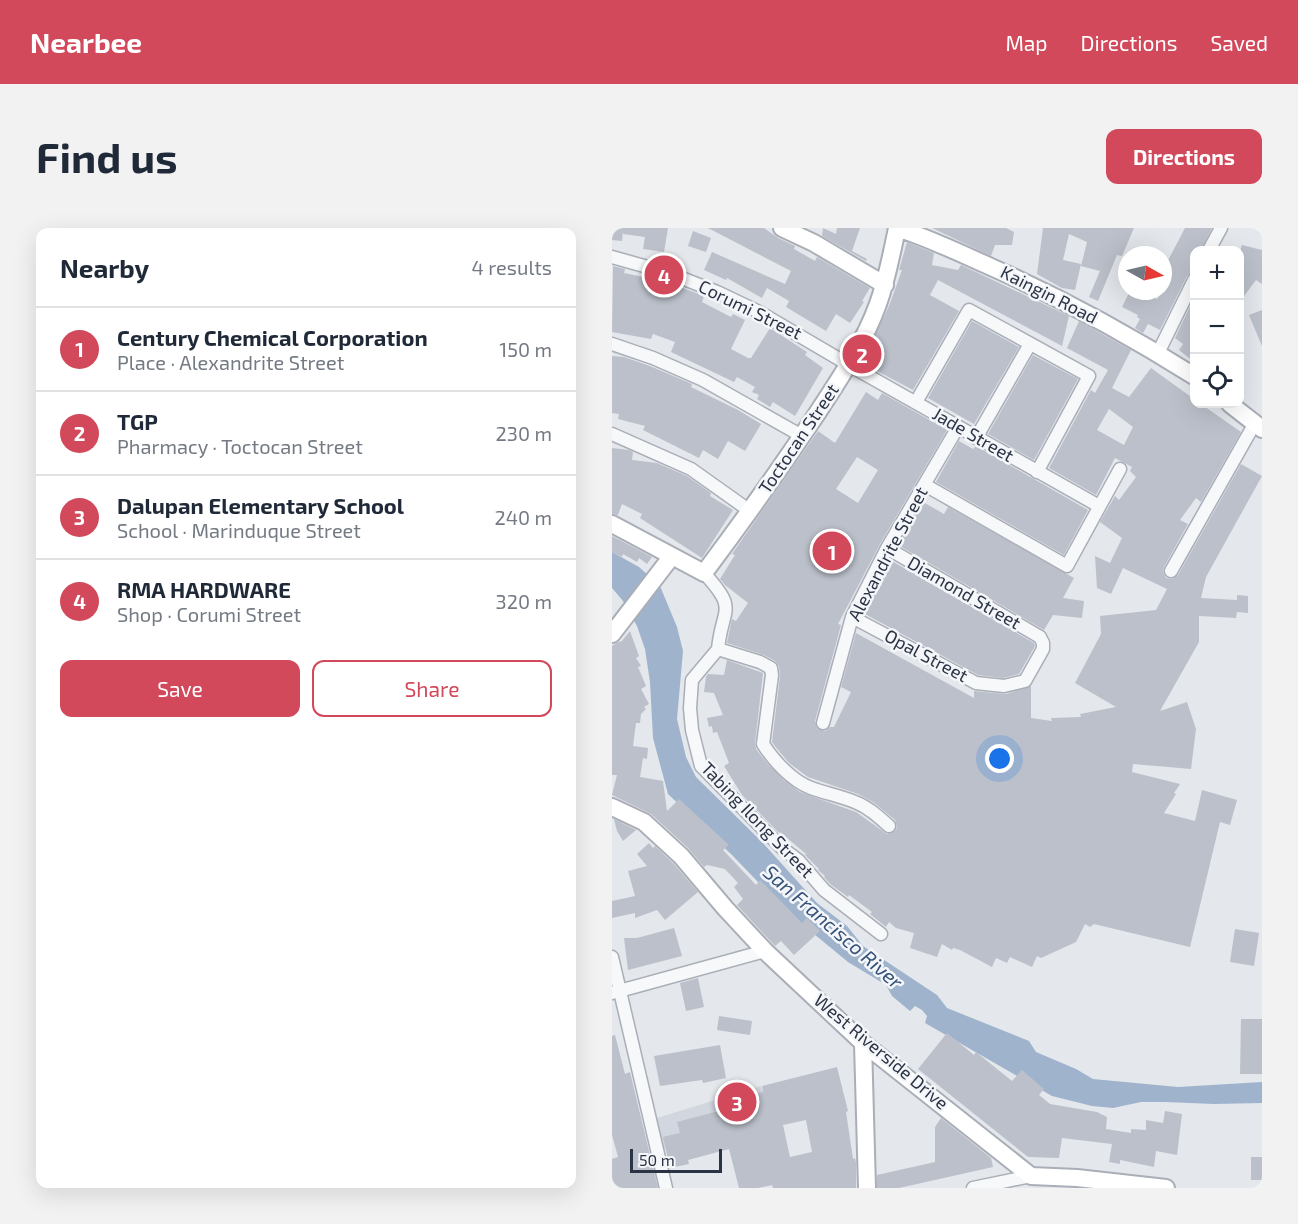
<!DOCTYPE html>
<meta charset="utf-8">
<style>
:root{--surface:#fff;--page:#f2f2f3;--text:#1f2937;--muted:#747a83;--line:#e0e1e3;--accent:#d1495b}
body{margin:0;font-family:"Exo 2",sans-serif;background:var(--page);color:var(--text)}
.controls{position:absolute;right:18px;top:18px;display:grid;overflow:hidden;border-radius:12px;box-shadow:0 6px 24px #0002}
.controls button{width:54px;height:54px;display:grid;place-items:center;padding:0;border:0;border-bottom:2px solid var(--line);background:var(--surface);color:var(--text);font:30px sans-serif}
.compass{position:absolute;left:506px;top:18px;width:54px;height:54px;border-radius:50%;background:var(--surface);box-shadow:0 6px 24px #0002;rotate:98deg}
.scale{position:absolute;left:18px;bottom:15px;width:92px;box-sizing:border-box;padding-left:6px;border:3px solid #2b3445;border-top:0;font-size:16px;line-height:21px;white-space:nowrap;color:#2b3445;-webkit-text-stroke:4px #f4f6f9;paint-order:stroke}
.you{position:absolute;left:388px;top:531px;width:21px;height:21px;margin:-15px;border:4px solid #fff;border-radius:50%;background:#1a73e8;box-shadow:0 0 0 9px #1a73e833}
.badge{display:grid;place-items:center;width:39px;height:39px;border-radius:50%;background:var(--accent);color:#fff;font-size:20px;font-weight:700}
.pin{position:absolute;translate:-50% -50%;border:3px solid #fff;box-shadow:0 2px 6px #0006}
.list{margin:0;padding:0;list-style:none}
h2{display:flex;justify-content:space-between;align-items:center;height:78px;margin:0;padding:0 24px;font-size:26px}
h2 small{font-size:20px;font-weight:400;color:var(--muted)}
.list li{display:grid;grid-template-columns:39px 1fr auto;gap:18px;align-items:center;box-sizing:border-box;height:84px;padding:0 24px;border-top:2px solid var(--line)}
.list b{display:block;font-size:22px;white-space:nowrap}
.list p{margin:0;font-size:20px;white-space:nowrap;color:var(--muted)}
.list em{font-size:20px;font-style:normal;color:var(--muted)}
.actions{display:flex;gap:12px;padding:18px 24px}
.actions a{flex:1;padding:14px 0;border:2px solid var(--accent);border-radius:12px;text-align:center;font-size:21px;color:var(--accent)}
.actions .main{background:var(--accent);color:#fff}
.icon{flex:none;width:33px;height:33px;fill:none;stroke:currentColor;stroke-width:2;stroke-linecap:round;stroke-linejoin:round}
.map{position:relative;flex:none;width:650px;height:960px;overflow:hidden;border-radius:12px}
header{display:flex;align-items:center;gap:36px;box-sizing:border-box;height:84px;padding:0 30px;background:var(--accent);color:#fff}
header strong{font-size:28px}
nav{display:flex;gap:33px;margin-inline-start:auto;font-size:21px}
.intro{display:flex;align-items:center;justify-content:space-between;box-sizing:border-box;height:144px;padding:0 36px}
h1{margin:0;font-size:42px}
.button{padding:15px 27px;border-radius:12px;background:var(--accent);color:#fff;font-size:21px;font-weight:700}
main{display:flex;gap:36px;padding:0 36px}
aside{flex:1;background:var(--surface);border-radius:12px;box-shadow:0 6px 24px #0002}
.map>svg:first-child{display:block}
</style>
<header>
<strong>Nearbee</strong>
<nav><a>Map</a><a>Directions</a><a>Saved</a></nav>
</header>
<div class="intro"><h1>Find us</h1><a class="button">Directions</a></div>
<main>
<aside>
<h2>Nearby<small>4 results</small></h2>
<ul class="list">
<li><span class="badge">1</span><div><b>Century Chemical Corporation</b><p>Place · Alexandrite Street</p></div><em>150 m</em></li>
<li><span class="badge">2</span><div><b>TGP</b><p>Pharmacy · Toctocan Street</p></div><em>230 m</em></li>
<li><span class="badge">3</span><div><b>Dalupan Elementary School</b><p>School · Marinduque Street</p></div><em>240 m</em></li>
<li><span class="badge">4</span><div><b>RMA HARDWARE</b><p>Shop · Corumi Street</p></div><em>320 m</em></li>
</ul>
<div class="actions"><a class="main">Save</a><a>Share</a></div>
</aside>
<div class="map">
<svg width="650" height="960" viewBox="0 0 650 960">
<rect width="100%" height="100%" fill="#e4e7ec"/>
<path fill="#d2d6de" d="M149,858L160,907L122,901L51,921L45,890Z"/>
<path fill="#9fb4cc" d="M0,324L27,339L48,358L65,399L71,423L65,491L74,529L84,549L150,614L205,675L235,698L251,718L325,767L335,780L417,813L424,824L464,841L481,851L566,859L650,854V875L602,876L553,874H529L501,880L480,878L440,868L313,795L315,788L310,782L303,778L298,783L280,768L274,757L236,734L173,682L120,627L56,566L41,510L38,454L33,421L25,398L11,373L0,360Z"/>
<path fill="#bbc0ca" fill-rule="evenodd" d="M0,0H56L52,24L31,21L33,9L11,6V1L10,13L0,12Z
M96,0H152L166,10L183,18L182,21L203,33L205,29L258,60L250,73L252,74L238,95L224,86L214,103L174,79L177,73L155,60L150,70L115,50L114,52L92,42L100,24L173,56L179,43Z
M211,0L224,6L225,0H248L240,23L255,31L254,33L210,8Z
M320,0H394L402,4L400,17H383L379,28Z
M431,0H522L510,28L505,27L486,73L477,69L488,43L469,38L475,14L457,6L451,32L469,36L463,62L450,60L425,46Z
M573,0H600L589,22H582V44L575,48L548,102L536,96L531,105L523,100L528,91L525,89L526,87L510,79L518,63H530L545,71L551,63V42Z
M81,3L99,10L94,24L76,18Z
M295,14L322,25L320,37L346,42L349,37L457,88L450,118L326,52L318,67L347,83L301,162L250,135L277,78L290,42H287Z
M630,17L650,22V56L644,52L627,75V26Z
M1,38L13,41L12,45L55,54L92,68L90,74L119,89L121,86L133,92L119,121L136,130H139L158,100L195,124L193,127L211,140L183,188L161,174L158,179L145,171L147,167L140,164L143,159L125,149L122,154L59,124L63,114L41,106L39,111L0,104Z
M582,70V134L567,122L571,116L563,110Z
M650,82V118L637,87Z
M360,93L407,119L362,196L316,170Z
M467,93L519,122L500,160L517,169L539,140L582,171V176H589L629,204L589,274L584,270L568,292L576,296L552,339L551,344L554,350L560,351L566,347L629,236L650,248L594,349L589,370L625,372V367L636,368V385L625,384L624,390L587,388V414L548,483L575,474L584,501L579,541L521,536L520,544L568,556L562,565L564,566L552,585L583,593L590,562L625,572L618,597L608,594L578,719L482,696L478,699L473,696L464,714L429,730L425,728L420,739L398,729L395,735L384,730L380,739L348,722L341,720L340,722L330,716L325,729L298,720L302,705L284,700L277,694L274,699L258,686L260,684L237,667L236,669L218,656L212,649L213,648L206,642L207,641L193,627L194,626L168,604L167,605L130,567L112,538L117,535L105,504L101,505L100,498L97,499L95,490L111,487L102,465L92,464L94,449L96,446L112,447L115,432L151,445L143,515L144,521L154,534L173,553L188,564L244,584L275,606L283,603L285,599L283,592L261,574L246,566L196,549L177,535L162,517L160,514L168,448L167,438L163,433L152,427L115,415L120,391L124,393L136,375L113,357L108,351L123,327L120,326L206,203L223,215L254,164L266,172L270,165L335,202L268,316L226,396L229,397L203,493L205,500L213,503L218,499H222L239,464L229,459L244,405L362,470V463L394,466L419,458V490L440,493L439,490L469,489L468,486L504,479L463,455L489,406L488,388L544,382L555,361L511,340L499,366L485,360L483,328L498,335L510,310L488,294L503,268L507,272L524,249L518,243L520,239L503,230L484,267L437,240L479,162L483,165L496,142L455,120ZM497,181L521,199L512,217L485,202ZM245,229L266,242L246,275L224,261Z
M421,127L466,151L422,232L376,206Z
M0,128L12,129L38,138L80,156L79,159L126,182L149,196L133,223L116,213L106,231L91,222L87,230L31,202L33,198L6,191L7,186L0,185Z
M347,213L361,221L364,218L476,282L452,327L324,254Z
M0,220L17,222L21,224L20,232L45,235L75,248L99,265L98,268L121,282L90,330L28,290L30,286L10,276L6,287L0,286Z
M311,274L332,286L336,279L462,350L451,370L472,373L470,390L441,387L432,402L286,317Z
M0,308L40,329L35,336L27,330L25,334L11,326L10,329L0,324Z
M278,332L422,415L423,418L407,446L391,450L366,447L251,385Z
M18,403L27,428L24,430L29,438L26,439L34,458L29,461L37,476L32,479L34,481L29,486L28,495H24L21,518L36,520L35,531L31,530L28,549L51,553L55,583L67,571L117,617L111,622L144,657L148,652L190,695L195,690L208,703L182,727L169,713L163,718L125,677L131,671L122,659L126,655L113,641L95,637L92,639L76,620L39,586L0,567L5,547H0V418L8,413L9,414Z
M2,591L24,602L11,613L5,603Z
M37,615L41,620L43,618L61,635L86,664L53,692L45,682L23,690V685L0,690V673L23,668L16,643L35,638L25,626Z
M62,700L70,728L16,742L12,710H25Z
M623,701L647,705L642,738L618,734Z
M86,750L92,779L74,783L68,755Z
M107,788L140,793L138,807L105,802Z
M629,791H650V846H628Z
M335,805L362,827L364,824L400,853L410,842L432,861L427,867L438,876L485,884L495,889L494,901L519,905V901L534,902V892L551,895L553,883L570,886L565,927L544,923L542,939L508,932V936L497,934L500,916L450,910L447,930L416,929L306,841Z
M3,807L13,846L18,844L46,960H0V931L6,929L0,907V808Z
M108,817L114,850L91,855L90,852L48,858L42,828Z
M225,839L236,883L234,884L241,931L243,930L244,935V960H161L160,957L146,960H127L117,921L76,932L77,936L58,940L51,909L68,905L65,894L118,880L116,873L151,864L150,858ZM194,892L200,924L178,929L171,897Z
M329,890L379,930L381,939L287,960H265V947L323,934V899Z
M639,929H650V952H639Z"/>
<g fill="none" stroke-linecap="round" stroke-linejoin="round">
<g stroke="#a9aeb7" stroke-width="15">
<path id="street" d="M597,22L609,0
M0,29L57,45L105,64L147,84L244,141L487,278
M0,116L41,130L91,152L190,208
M546,125L582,52
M304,174L357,82L477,148L425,244
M0,206L79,241L138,283
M364,210L418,116
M313,257L455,338L508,241
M559,343L643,195
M92,345C127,383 110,379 106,421
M240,389L364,455L392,458L413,453L431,421V415L428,409L275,320
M106,421L80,452L78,480L80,502L89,538L170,620L186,632L212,662L269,706
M106,421L148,434L159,440L160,447L151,516C161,532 180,553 199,560C213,565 228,568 243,574C256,579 266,588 277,598
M211,495L240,389L275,320L346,199
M0,729L54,960
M0,765L153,723
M361,960L419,948"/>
</g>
<g stroke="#a9aeb7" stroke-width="20">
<path id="secondary" d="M170,0L202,15L273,57
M285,0C317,10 348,25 379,39C449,70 517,107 582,148
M618,176L650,201
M0,296L92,345C131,293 168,241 204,187C227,152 252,115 266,76C275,51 280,25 285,0
M0,406L60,328
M0,579L32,594L69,628L113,680L153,723L251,815L419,948L465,950L554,960
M251,815L255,960"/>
</g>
<use href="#street" stroke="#f7f8fa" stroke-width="12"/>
<use href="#secondary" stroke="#fff" stroke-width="16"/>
</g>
<g text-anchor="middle" stroke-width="5" stroke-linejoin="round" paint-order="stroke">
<g font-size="18" fill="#2b3445" stroke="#f4f6f9">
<text transform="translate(437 67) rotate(27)" y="6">Kaingin Road</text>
<text transform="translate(138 82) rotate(26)" y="6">Corumi Street</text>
<text transform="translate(361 207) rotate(30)" y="6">Jade Street</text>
<text transform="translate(187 211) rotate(-56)" y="6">Toctocan Street</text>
<text transform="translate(276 326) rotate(-62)" y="6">Alexandrite Street</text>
<text transform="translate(352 365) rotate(30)" y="6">Diamond Street</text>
<text transform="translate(314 428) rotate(28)" y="6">Opal Street</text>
<text transform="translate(145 592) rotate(46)" y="6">Tabing Ilong Street</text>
<text transform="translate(269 824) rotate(40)" y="6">West Riverside Drive</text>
</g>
<g font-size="20" font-style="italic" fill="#34527a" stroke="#f4f6f9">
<text transform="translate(221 699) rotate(41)" y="7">San Francisco River</text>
</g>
</g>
</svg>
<div class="controls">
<button>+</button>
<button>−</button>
<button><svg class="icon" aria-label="locate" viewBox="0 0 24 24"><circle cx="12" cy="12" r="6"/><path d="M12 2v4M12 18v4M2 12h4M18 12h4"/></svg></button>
</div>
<svg class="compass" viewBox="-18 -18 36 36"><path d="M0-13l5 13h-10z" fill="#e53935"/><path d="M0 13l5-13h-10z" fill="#747a83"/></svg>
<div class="scale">50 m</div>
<div class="you"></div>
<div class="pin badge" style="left:220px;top:323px">1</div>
<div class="pin badge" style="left:250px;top:126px">2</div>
<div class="pin badge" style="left:125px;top:874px">3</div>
<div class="pin badge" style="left:52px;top:47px">4</div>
</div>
</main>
